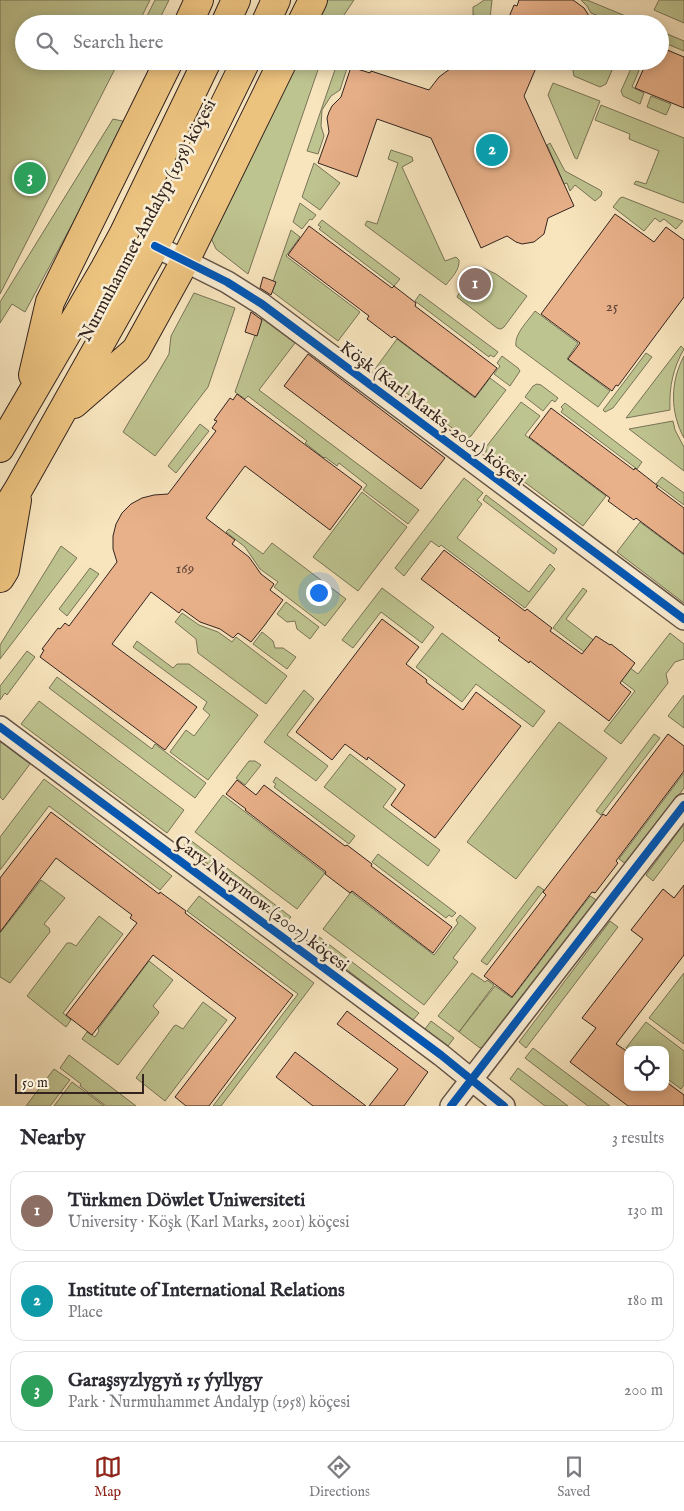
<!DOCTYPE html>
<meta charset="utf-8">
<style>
:root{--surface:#fff;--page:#f2f2f3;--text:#2b2b33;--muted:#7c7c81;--line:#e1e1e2;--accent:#8f2418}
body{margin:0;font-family:"IM FELL English",serif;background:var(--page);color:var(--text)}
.controls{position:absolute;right:15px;bottom:15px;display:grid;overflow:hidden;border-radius:10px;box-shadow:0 2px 12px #0003}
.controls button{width:45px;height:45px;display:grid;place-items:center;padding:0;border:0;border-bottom:1px solid var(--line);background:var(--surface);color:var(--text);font:25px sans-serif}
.scale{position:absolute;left:15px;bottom:12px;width:129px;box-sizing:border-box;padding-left:5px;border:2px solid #33241f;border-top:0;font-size:14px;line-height:18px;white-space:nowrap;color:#33241f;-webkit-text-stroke:4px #faeed5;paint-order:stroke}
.you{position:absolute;left:318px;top:592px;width:18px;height:18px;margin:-12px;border:4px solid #fff;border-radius:50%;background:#1a73e8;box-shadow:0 0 0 8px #1a73e833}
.badge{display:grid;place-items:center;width:32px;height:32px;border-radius:50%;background:var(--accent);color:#fff;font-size:16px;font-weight:700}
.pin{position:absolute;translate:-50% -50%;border:2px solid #fff;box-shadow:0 1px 5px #0006}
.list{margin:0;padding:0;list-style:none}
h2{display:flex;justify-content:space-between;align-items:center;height:65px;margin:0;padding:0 20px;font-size:21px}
h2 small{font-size:16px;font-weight:400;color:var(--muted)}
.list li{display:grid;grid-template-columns:32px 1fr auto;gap:15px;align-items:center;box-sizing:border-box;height:80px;margin:0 10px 10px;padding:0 10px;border:1px solid var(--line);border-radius:15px}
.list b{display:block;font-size:19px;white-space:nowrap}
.list p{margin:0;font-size:16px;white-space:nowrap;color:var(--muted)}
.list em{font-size:16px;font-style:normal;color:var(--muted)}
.icon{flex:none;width:28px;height:28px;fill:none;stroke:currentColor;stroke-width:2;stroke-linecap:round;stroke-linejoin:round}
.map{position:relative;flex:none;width:684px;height:1106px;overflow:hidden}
.search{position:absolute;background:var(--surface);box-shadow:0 2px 12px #0003;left:15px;right:15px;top:15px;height:55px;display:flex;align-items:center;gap:12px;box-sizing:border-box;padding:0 18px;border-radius:28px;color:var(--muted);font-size:19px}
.sheet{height:335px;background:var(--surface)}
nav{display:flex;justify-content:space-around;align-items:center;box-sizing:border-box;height:70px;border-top:1px solid var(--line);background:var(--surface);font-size:14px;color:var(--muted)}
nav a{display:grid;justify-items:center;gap:2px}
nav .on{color:var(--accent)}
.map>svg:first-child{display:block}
</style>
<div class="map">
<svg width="684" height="1106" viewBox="0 0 684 1106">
<rect width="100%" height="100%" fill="#f8e5be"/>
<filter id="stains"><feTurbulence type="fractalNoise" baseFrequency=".004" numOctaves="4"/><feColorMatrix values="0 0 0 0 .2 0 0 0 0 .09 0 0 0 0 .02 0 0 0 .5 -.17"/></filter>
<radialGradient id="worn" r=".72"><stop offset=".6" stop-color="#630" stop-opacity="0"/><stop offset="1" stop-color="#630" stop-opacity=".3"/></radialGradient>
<path fill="#bec490" stroke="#787458" d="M0,0H150L138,24H24V61H119L0,294Z
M155,0H169L157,24H143Z
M326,0H354L338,24H315Z
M484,0H492L490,18L473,15V7L477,5Z
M581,0H587L628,17L631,20V24H619L591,13L587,6Z
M659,0H684V23L654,10Z
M660,31L684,41V51L660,41Z
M296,61H321L248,274L216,249L211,238Z
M338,61L349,62L340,90L331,96L322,110L321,126L324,136L318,154L307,151Z
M577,61H590L604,67L607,61H616L606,84L600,87L574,76L573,71Z
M633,64L640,68L632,87L644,93L640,104L623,96L621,91Z
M553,83L600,101L577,159L575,158L548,95Z
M651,96L671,104L666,115L647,107Z
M601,105L684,138V203L634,184L636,181L646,184L659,151L629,139L630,134L595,120Z
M113,119L127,122L25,312L12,304L0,323V302Z
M550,143L565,171L600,190L602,192L601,196L595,201L575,185L570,191L567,183L564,184L547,145Z
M391,150L412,157L413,161L402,167L445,261L456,257L459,260C460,270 451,278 446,285L365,225L367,221L377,224L398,163L388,159Z
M314,163L340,183L320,210L302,197Z
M623,197L625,198L683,221L676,229L664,219L660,222L655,218L644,231L613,207L620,198Z
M300,203L316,215L312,220L310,219L302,229L293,222Z
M322,220L400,279L394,286L319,229L321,227L318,225Z
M291,230L300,237L286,256L360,312L338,341L270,290Z
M483,268L496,274L527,296L504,327L501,329L497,328L457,297L458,295L477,269Z
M194,293L235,308L208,387L155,456L123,432L169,354L171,336Z
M420,294L498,352L494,357L490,355L489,357L415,301Z
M535,311L578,343L567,359L610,391L598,407L516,346C514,334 528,321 535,311Z
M261,318L295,343L259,390L419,510L408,524L363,490L367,485L339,463L337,466L325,457L324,458L305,443L307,441L248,396L245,399L235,392Z
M397,339L475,398L490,378L506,390L471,436L468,438L464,437L375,369Z
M681,346L684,349C673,368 669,387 670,410L626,418Z
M646,353L652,357L613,408L605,412L603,410Z
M502,356L518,368L520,371L510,386L494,374L500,366L497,363Z
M684,356V438C670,412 670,382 684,356Z
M537,384L541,385L558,398L555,402L552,400L543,411L525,397L533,386Z
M521,402L540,416L525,435L606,496L583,526L486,453V447Z
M565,403L642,462L637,469L561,412L563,409L561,407Z
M673,421L675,430L684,447V471L629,429Z
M200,424L209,431L176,473L168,466Z
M662,477L684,493V505L656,484Z
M464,478L483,493L477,500L482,504L457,538L529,592L550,564L555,569L525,608L441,545L439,547L431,541L404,576L395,568Z
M362,492L407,527L358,591L313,557Z
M486,495L557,549L554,554L483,500Z
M640,522L684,555V603L617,552Z
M229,529L263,554L272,543L346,599L325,626L274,587L278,582L260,569L245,547L226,532Z
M61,546L77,558L0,659V645Z
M90,568L99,574L67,616L59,609Z
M382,588L434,627L422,643L381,612L353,648L342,640Z
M583,588L587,591L566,619L638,674L670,633L684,644V659L675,662L666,674L668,683L621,744L604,731L635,691L553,628Z
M286,602L319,627L310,639L297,629L295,621L287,622L277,614Z
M182,613L199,625L218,632L232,642L236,637L287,676L266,704L198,653L196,639L175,622Z
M262,632L273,641L275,648H283L296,657L287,669L253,644Z
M442,633L545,711L533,727L476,684L462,702L416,667Z
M137,641L173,668L177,664H189L258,715L208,780L170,752L186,730L194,736L210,715L203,709L207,702L133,647Z
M27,651L35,657L7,695L5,693L0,700V686Z
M57,677L152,749L155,744L206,783L195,798L49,688Z
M304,690L314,699L287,735L328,766L316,781L264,742Z
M684,695V728L668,716Z
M39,701L184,810L167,833L21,724Z
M559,722L607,758L516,879L467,842Z
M654,734L660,738L601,815L596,811Z
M1,742L30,764L3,800L0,797V744Z
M350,754L396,789L383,807L440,850L428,866L324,787Z
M249,761H255L261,765L245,785L236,778Z
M684,773V788L626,864L619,859Z
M276,777L355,836L349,844L274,787L276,784L273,782Z
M44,779L172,876L160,890L49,806L0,870V837Z
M223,795L325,873L297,909L195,832Z
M684,824V840L653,881L646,875Z
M189,839L291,917L286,923L184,846Z
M378,854L456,913L452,917L449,915L446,918L372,862Z
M41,880L65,898L44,924L49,928L50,932L10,983L0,977V933Z
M538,886L544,890L487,965L481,961Z
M351,892L434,955L458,923L456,920L460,915L476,928L453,958L458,962L424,1005L323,929Z
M199,896L314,983L221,1106H213L298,994L187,911Z
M590,896L598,901L488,1044L480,1048L459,1032L495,986L512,998Z
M99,916L123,934L63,1013L71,1020L66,1027L27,996L67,943H71L76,946Z
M610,921L618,927L526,1048L519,1042Z
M318,936L419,1013L413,1020L312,943Z
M149,961L173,980L153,1006L159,1012L158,1014L118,1065L82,1039L87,1032L95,1037L99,1031L98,1029Z
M472,973L485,982L487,980L494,985L459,1032L438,1016Z
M684,973V1044L649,1018Z
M203,1002L227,1020L165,1101L136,1078L174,1026L176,1025L183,1029Z
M431,1021L454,1038L448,1046L425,1029Z
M646,1022L684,1051V1085L681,1089L665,1077V1050H629L626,1048Z
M533,1048L610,1106H588L525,1058Z
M69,1055L136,1106H106L80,1086L81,1084L60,1068Z
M518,1068L568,1106H545L510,1079Z
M54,1069L70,1080L50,1106H26Z
M72,1082L104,1106H54Z"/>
<path fill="#e9b18a" stroke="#33241f" d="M519,0H573L584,8L594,24H506L514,5L517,6Z
M660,47L684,57V108L635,88L647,61H660Z
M490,61H539L524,96L574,206L548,218L544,234L534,242L522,244L516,242L507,236L481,248L431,138L377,119L357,177L318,163L329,132L327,118L329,112L332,106L341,97L351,67L370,73L371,71L429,90L439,77L454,66L473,62L489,64Z
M615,214L654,242L666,227L684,240V297L618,386L616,385L612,391L568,359L580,343L541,314Z
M309,226L392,288L394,286L416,303L415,306L497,368L475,397L394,336L392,338L367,319L369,316L288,255Z
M263,277L276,282L271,295L260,288Z
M251,312L262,320L257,336L245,332Z
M308,354L445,458L421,489L284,386Z
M237,394L362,487L330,530L245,466L206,518L235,540L232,544L249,557L261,574L274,584L270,590L283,600L264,626L251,642L238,633L233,638L220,629L200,622L182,609L179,613L151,592L112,644L197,707L165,750L40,657L44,650L42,649L58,628L60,629L65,623L69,626L117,562L113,549V536L116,524L122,513L131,504L142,498L154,495L168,494L216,431L212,428L217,421L214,420L230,398L233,400Z
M551,408L634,470L635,468L658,486L656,487L684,508V554L636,518L634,520L608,501L610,498L529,437Z
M444,550L525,611L527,609L552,628L550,631L582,654L596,636L610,645L611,644L635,663L620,683L631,692L609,721L530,661L529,663L498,640L500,638L421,579Z
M382,619L419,647L406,664L427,680L426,682L463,710L476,692L521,726L435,838L391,805L405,785L368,757L367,760L345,744L332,760L296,732Z
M668,734L684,746V771L616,861L618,863L595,893L592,892L512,997L484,976L546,895L543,892L594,826L603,814L606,816Z
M237,780L256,795L264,785L345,846L347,845L372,864L371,866L452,927L433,953L352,891L350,893L325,874L326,872L245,810L246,809L226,794Z
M51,812L159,894L160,892L186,911L185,913L293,995L209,1106H186L175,1097L236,1018L153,955L92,1035L66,1015L137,923L130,918L132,915L56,858L0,932V878Z
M684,885V955L616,1044L628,1052V1087H665V1081L684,1095V1106H628L570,1062L596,1028L582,1018L643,939L631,930L663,889L674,898Z
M347,1011L428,1072L404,1106H369L398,1069L337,1024Z
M295,1052L366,1106H313L276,1077Z"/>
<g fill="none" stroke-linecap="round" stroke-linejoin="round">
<g stroke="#645447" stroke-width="24">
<path id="minor" d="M155,246L227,282L262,304L684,619
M0,727L441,1055L504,1106
M451,1106L684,805"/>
</g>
<g stroke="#33241f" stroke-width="30">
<path id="primary" d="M188,24L199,0
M225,24L236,0
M265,24L276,0
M301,24L313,0
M33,375L50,302L169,61
M74,404L136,350L185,261L283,61
M0,448L105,268L123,235L207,61
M0,519L18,490L155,246L246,61
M0,578L5,570L17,500"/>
</g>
<use href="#minor" stroke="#faeed5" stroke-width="21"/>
<use href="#primary" stroke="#ecc27f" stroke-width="28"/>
<g stroke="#faeed5" stroke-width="11">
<path id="cycleway" d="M155,246L227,282L262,304L684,619
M0,727L441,1055L504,1106
M451,1106L684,805"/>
</g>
<use href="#cycleway" stroke="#0057b8" stroke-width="8"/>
</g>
<g text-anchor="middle" stroke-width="5" stroke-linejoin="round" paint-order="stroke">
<g font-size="15" fill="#60473a">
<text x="612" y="311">25</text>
<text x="185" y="573">169</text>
</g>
<g font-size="18" fill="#33241f" stroke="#faeed5">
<text transform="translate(147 220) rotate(-62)" y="6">Nurmuhammet Andalyp (1958) köçesi</text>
<text transform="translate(433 413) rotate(37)" y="6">Köşk (Karl Marks, 2001) köçesi</text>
<text transform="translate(262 903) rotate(37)" y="6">Çary Nurymow (2007) köçesi</text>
</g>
</g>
<rect width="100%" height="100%" filter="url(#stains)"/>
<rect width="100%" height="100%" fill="url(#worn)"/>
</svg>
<div class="controls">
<button><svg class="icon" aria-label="locate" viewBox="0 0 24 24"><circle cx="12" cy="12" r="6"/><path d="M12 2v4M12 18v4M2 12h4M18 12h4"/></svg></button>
</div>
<div class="scale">50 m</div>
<div class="you"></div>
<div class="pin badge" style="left:475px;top:284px;background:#8d6e63">1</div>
<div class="pin badge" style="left:492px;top:150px;background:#0f9aa8">2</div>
<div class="pin badge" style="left:30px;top:178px;background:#2e9e5b">3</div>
<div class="search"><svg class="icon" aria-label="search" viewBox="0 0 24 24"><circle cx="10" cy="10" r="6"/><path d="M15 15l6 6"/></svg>Search here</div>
</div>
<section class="sheet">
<h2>Nearby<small>3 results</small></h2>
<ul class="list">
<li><span class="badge" style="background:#8d6e63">1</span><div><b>Türkmen Döwlet Uniwersiteti</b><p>University · Köşk (Karl Marks, 2001) köçesi</p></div><em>130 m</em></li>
<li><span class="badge" style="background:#0f9aa8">2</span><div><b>Institute of International Relations</b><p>Place</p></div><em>180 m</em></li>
<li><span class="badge" style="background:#2e9e5b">3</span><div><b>Garaşsyzlygyň 15 ýyllygy</b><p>Park · Nurmuhammet Andalyp (1958) köçesi</p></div><em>200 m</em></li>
</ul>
</section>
<nav>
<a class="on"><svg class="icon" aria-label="map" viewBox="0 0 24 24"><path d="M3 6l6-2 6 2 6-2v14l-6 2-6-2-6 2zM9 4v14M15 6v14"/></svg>Map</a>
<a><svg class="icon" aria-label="directions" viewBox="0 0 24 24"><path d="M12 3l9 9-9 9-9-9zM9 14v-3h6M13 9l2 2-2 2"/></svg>Directions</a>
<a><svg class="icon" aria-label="saved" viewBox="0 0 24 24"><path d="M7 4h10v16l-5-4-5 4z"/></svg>Saved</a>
</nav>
